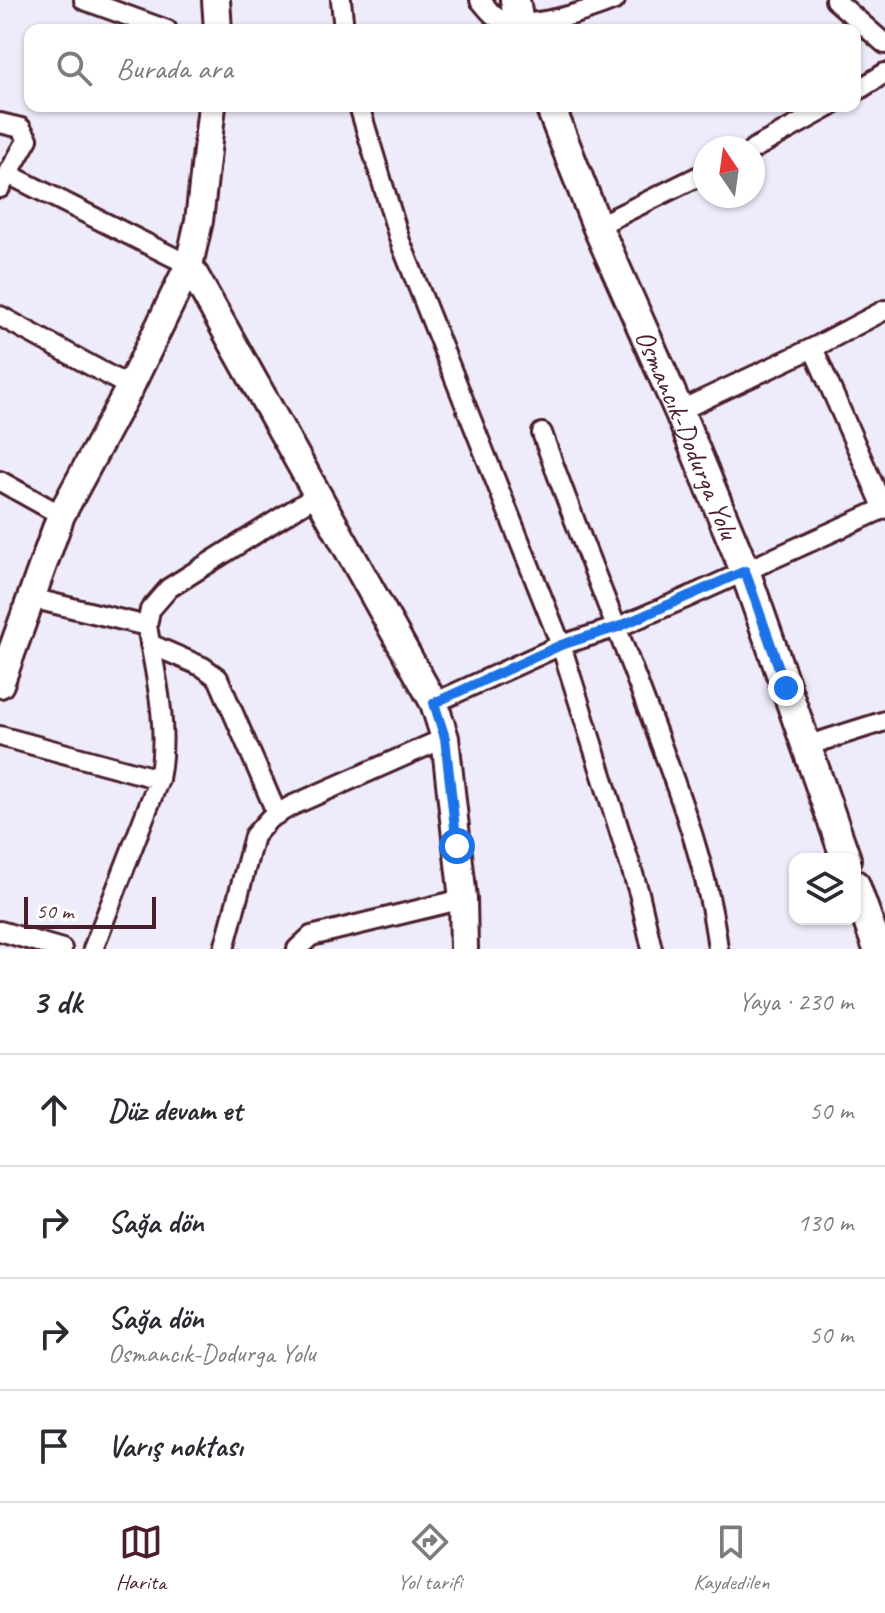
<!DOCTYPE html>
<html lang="tr">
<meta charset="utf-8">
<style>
:root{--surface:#fff;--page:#f2f2f3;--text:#2b2b33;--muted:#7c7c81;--line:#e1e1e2;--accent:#4a1f2b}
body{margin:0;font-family:Caveat,sans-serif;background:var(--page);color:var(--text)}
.controls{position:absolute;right:24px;bottom:24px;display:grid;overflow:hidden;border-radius:16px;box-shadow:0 2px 6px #0004}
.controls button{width:72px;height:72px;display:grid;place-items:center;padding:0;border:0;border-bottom:2px solid var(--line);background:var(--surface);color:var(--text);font:40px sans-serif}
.compass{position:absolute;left:693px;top:136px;width:72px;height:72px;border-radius:50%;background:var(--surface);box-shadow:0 2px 6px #0004;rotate:347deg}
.scale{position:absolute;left:24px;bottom:20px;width:132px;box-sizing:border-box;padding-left:8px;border:4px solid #4a1f2b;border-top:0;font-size:22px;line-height:28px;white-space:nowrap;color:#4a1f2b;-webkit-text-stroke:6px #fff;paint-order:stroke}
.stop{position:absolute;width:24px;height:24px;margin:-18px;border:6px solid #1a73e8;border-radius:50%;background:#fff}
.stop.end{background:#1a73e8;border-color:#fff;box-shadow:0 2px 8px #0008}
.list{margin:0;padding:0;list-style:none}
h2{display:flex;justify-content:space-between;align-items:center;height:104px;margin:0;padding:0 32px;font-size:34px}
h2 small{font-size:26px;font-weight:400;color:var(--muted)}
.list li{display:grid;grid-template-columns:52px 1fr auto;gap:24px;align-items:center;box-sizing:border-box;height:112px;padding:0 32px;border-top:2px solid var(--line)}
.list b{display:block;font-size:30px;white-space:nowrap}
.list p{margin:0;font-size:26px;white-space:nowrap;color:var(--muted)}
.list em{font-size:26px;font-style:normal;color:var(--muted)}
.icon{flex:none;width:44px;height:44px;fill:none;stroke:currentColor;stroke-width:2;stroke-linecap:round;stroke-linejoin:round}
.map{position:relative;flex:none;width:885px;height:949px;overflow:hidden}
.search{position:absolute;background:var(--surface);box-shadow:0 2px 6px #0004;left:24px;right:24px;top:24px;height:88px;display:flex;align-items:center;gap:20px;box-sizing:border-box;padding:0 28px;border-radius:16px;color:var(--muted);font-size:30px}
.sheet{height:552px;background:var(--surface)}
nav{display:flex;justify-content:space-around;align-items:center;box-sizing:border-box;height:112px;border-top:2px solid var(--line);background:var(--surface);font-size:22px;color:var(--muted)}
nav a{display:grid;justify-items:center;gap:4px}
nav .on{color:var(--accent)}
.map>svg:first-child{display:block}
</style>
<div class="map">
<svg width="885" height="949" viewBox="0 0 885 949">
<rect width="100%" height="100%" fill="#eeebfa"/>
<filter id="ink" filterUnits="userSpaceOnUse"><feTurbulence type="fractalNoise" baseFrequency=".0125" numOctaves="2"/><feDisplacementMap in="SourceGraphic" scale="16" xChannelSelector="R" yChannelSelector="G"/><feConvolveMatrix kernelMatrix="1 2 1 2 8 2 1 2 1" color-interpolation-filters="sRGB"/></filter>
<g filter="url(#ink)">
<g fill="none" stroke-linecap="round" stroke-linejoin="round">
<g stroke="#4a1f2b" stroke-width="24">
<path id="street" d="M84,0L167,30
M341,0L344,30
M480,0C485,5 491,15 498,18C525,33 588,11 615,0
M835,0L885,44
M855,92L885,73
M359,106L400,241L561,645L639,893L652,949
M0,123L21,128L28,139L0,188
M753,149L831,106
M8,174L189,265
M597,226L705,173
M0,316L130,387
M813,348L884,509
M679,411L813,348L885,310
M542,433C578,534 619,631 656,731C682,801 709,874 718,949
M0,481L61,515
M31,598L147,626
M150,644L203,667L218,678L277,814
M434,703L561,645L618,627L686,598L885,508
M0,736L159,779
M806,746L885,721
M0,931L62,949
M93,949L159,779C169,728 156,677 147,626L150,610L169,588L317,495
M224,949L254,836L269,819L291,806L445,738
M297,949L311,936L463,899"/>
</g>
<g stroke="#4a1f2b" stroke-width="32">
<path id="secondary" d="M216,0L218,30
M189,265L434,703L445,738L463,899L464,949
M0,684L61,515L130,387L189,265L199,221L212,106"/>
</g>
<g stroke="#4a1f2b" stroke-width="34">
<g id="primary">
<path d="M515,0L520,30"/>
<path id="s1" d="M550,106L597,226L679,411L745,571L846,859"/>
<path d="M855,885L878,949"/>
</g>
</g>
<use href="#street" stroke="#fff" stroke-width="18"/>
<use href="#secondary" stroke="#fff" stroke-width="26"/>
<use href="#primary" stroke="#fff" stroke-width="28"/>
</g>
</g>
<g fill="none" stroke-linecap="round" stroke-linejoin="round" filter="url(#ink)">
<path stroke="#1a73e8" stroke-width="10" d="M457,846L445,738L434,703L561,645L618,627L745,571L786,688"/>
</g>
<g text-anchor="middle" stroke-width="6" stroke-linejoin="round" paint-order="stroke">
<g font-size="28" fill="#4a1f2b" stroke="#fff">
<text dy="10" stroke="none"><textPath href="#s1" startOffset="356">Osmancık-Dodurga Yolu</textPath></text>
</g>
</g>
</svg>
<div class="controls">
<button><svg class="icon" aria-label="layers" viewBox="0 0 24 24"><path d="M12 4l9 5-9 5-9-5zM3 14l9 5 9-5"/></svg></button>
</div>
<svg class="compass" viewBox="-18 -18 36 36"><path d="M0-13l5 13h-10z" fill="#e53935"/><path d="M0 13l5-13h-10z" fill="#7c7c81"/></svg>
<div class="scale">50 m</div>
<div class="stop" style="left:457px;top:846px"></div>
<div class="stop end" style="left:786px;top:688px"></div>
<div class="search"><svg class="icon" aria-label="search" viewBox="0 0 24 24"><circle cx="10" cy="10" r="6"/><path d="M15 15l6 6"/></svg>Burada ara</div>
</div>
<section class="sheet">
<h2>3 dk<small>Yaya · 230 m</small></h2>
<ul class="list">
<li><svg class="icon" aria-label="ahead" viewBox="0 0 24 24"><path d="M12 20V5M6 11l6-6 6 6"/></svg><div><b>Düz devam et</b></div><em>50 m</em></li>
<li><svg class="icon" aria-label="right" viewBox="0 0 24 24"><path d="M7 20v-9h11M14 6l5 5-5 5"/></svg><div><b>Sağa dön</b></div><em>130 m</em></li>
<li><svg class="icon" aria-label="right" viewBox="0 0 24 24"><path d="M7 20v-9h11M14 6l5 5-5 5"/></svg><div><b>Sağa dön</b><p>Osmancık-Dodurga Yolu</p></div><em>50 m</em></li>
<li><svg class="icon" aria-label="arrive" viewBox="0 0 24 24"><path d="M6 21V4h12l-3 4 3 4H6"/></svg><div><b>Varış noktası</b></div></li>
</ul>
</section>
<nav>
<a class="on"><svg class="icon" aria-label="map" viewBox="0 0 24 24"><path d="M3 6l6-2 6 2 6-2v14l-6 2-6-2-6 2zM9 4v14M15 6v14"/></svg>Harita</a>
<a><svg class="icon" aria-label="directions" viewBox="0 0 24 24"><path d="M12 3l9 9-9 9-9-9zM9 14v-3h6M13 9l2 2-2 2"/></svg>Yol tarifi</a>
<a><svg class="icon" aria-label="saved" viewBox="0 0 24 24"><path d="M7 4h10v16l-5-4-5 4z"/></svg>Kaydedilen</a>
</nav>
